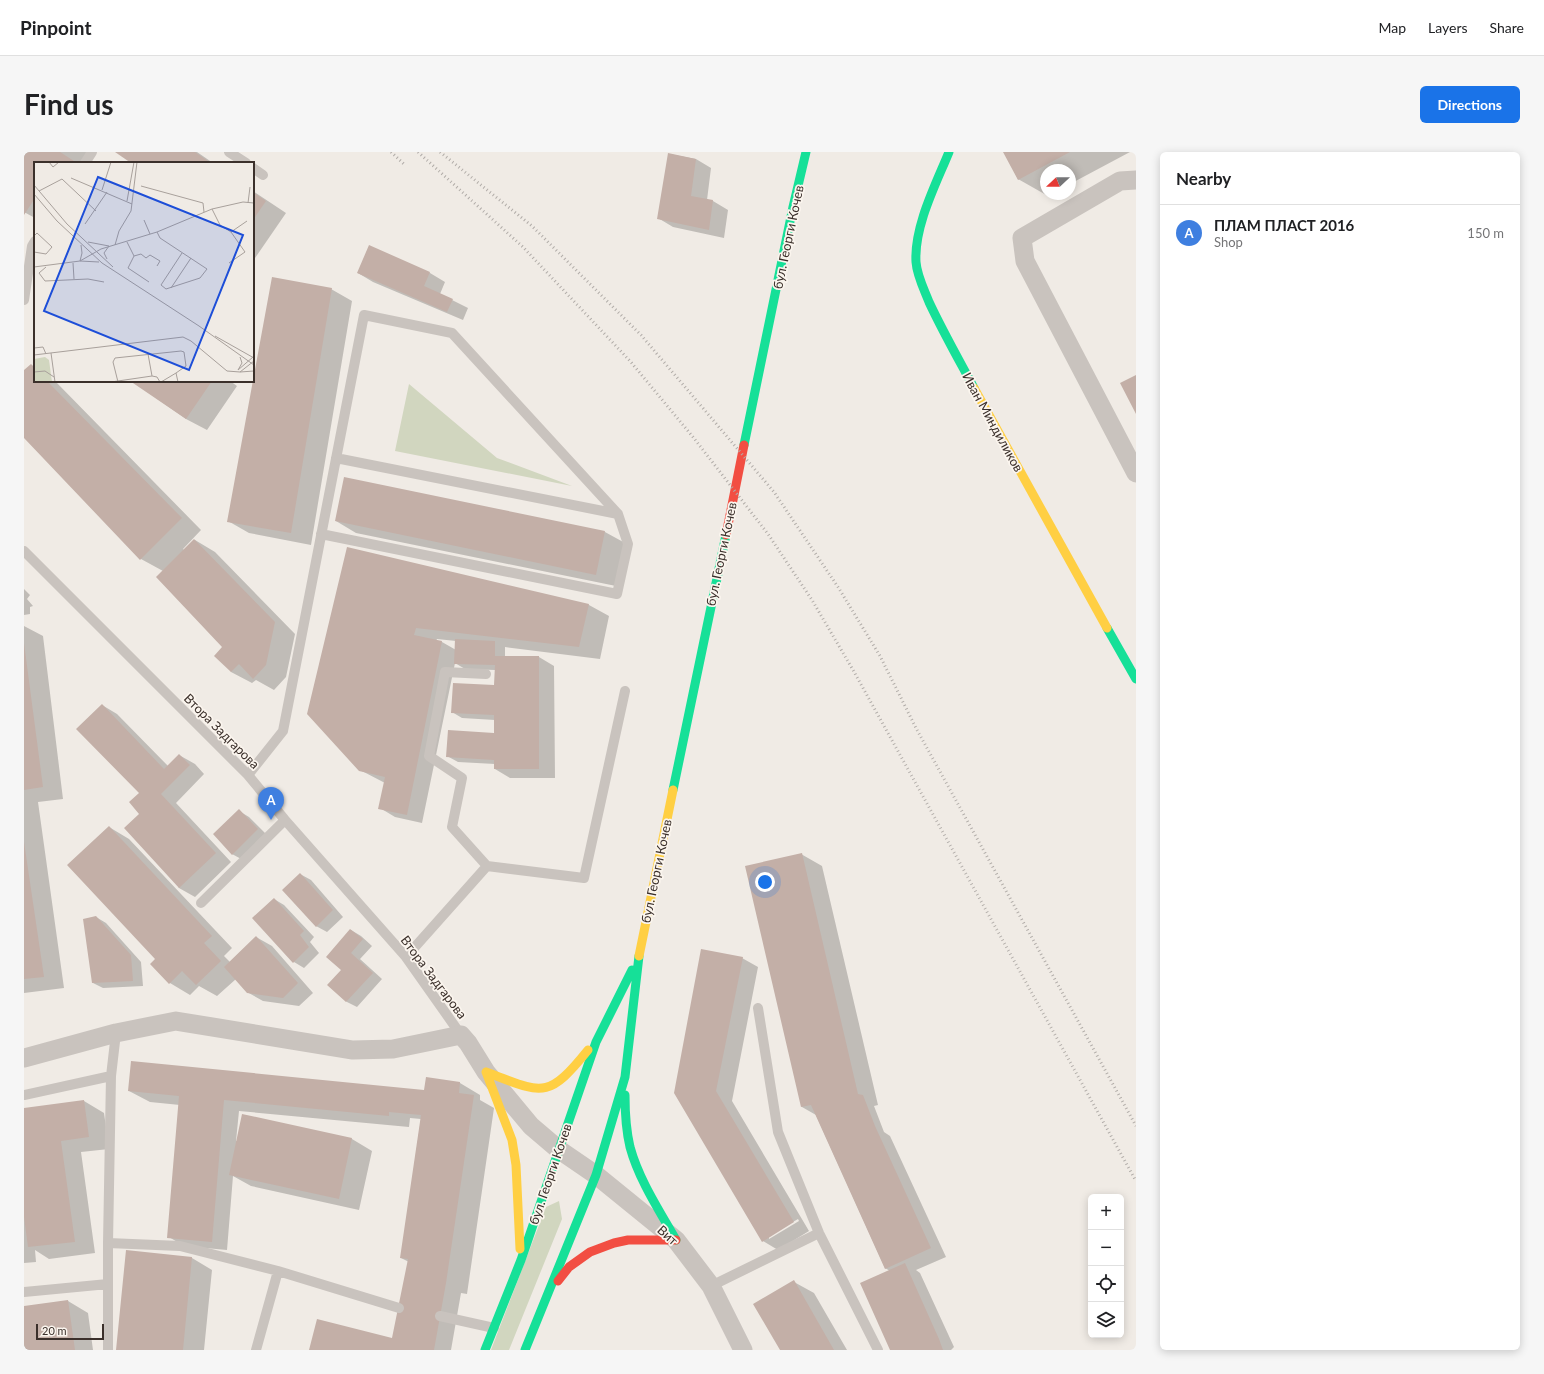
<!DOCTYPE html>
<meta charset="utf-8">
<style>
:root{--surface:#fff;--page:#f6f6f6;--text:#202124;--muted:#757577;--line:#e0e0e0;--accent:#1a73e8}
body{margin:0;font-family:Lato,sans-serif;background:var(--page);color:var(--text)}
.controls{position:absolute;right:12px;bottom:12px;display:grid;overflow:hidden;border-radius:6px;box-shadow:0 2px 10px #0003}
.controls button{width:36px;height:36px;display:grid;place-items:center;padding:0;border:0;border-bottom:1px solid var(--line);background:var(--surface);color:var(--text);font:20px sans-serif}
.compass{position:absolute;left:1016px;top:12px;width:36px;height:36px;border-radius:50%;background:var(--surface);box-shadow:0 2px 10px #0003;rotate:248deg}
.scale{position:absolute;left:12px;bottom:10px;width:68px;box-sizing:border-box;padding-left:4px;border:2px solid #3b302b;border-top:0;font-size:11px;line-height:14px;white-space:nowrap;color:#3b302b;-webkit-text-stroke:3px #fbf5ee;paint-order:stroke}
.you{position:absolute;left:741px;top:730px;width:14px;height:14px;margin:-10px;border:3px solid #fff;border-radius:50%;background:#1a73e8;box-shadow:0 0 0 6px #1a73e833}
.badge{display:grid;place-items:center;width:26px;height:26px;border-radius:50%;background:var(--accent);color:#fff;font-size:13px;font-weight:700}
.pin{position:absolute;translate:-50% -33px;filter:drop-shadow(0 1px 2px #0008)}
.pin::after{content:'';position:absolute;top:21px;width:14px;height:12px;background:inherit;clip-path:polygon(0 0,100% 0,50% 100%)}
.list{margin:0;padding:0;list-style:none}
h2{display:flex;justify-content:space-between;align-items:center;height:52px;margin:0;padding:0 16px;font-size:17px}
h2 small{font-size:13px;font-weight:400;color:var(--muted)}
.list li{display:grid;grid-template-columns:26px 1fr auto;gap:12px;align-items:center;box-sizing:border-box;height:56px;padding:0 16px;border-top:1px solid var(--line)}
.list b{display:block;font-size:15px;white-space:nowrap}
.list p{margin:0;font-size:13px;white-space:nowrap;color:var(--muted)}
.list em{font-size:13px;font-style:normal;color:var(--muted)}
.icon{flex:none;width:22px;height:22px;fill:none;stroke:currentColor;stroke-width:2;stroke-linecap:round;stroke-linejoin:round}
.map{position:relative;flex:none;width:1112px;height:1198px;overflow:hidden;border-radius:6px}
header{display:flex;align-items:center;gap:24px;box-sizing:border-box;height:56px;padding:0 20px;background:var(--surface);border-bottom:1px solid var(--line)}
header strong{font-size:19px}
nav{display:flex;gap:22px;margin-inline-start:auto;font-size:14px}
.intro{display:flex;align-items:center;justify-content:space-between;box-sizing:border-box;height:96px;padding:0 24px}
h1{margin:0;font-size:28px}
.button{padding:10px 18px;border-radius:6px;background:var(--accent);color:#fff;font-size:14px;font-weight:700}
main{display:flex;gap:24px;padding:0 24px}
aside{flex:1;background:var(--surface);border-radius:6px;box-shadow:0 2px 10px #0003}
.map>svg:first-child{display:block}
</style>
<header>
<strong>Pinpoint</strong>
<nav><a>Map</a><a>Layers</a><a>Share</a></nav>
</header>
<div class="intro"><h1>Find us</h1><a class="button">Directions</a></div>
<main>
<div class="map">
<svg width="1112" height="1198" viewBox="0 0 1112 1198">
<rect width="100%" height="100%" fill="#f0ebe5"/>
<path fill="#d1d6bf" d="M385,232L473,306L548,334L371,299Z
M535,1049L538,1067L485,1198H467L522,1055Z"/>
<path fill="#0003" fill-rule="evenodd" d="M0,0H63L56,11H11V66L0,60Z
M93,0H173L189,11H109Z
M980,0H1106L1046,32V18H1022V42H1027L1024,44L994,27Z
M645,2L672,7L687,16L683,48L689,49L704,58L700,86L649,75L634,66Z
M229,39L262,61L229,109Z
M345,95L406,121L421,130L416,142L444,156L439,168L349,130L334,121Z
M307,137L328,149L287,393L225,381L204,369Z
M7,213L11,215V229H31L177,378L159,397L160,398L171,388L191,400L271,482L262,525L250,538L232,528L228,531L207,520L200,495L139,419L117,407L0,285V220Z
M108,229H206L213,234L183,278L162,267Z
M312,369L581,380L601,391L592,434L332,381Z
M323,396L565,453L585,464L576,507L481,495V505H515L530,514L531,626H486L471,617V612L434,610L423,604L471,582V568L438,566L428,560L471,534V518L441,517L431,511L398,671L371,665L356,656L361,631L336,618ZM413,487L432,489V498L418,490L412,489Z
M0,437L6,443L3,447L9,454L6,455V462L0,463Z
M0,474L19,484L39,647L14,650L40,836L0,841Z
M78,553L93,562L144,614L155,603L171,612L180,622L152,651L207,710L171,745L155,736L117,662L116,641Z
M215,659L225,665L244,684L219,708L208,702Z
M85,675L105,687L208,796L200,804L206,810L232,785L248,794L289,841L275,854L239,849L223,840L212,827L193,844L175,834L166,843L146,831L133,808Z
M777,702L798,714L854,953L850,954L860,980L866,984L922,1105L892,1118L896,1121L930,1195L927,1198H867L866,1119L861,1116L792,963L778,955Z
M276,722L287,728L319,765L303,780L292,774Z
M250,747L260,753L290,785L286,790L295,801L280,816L270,810L229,766Z
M72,765L82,771L117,810L119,834L79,836L69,831Z
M327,778L337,784L348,794L336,807L358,827L333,855L323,850L304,833L318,818Z
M718,806L734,815L708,949L785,1079L754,1098L739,1089L651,941ZM774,1067L775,1069L745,1087V1084Z
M403,926L436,931L456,943V948L470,956L443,1142L437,1141L427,1198H286L369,1188L385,1110L377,1106L397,967L386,966L385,975L215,959L212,989H213L219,963L328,987L348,999L335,1058L227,1034L209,1024L203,1098L160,1094L145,1085L156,953L126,950L105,939H401Z
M60,949L80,961L85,997L57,1000L71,1101L25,1107L11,1098L12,1110L0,1111V957Z
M103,1099L168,1106L188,1118L180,1198H93Z
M770,1130L790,1141L823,1198H757Z
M44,1149L64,1161L69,1198H0V1155Z"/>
<path fill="#c3afa7" d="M0,0H36L53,11H11V46L0,63Z
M91,0H171L187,11H107Z
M979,0H1046L994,28Z
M644,1L672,7L667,44L689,48L685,78L633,67Z
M229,40L242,49L229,68Z
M345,93L406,120L400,134L429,147L423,160L333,121Z
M248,125L308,136L267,381L203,370Z
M7,212L11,216V229H23L158,366L116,408L0,286V218Z
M1112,223V262L1096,231Z
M106,229H188L162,267Z
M320,325L581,379L572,423L311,369Z
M170,387L251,470L242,513L229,527L215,512L207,520L190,504L198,495L132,425Z
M323,395L565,452L555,495L392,476L390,483L418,489L383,663L354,657L361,625L335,619L283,562Z
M431,487L471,489V504H515V617H470V608L422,605L424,578L470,581V563L427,561L429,531L470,533L471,513L430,512Z
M0,491L19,635L0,638Z
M78,552L140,617L155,602L166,613L137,642L192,701L155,736L100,676L115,662L105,650L115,641L52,577Z
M215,657L234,677L208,703L189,682Z
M85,674L188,784L180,791L197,809L172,833L158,819L145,832L126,812L131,807L43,713Z
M0,690L20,825L0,827Z
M778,701L834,942L839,943L851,974L907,1096L861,1117L787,953L777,955L721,714Z
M276,721L309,758L292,775L258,738Z
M250,746L280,779L276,783L285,795L269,811L228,766Z
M72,764L107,803L109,829L68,831L59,767Z
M326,777L339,787L327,801L349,821L322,850L303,833L317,818L302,805Z
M232,784L274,831L259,846L223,841L200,815Z
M677,797L719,805L692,939L770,1070L738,1090L650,941Z
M107,909L400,938L402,925L436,930L435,941L450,943L422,1131L410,1198H285L293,1167L368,1186L384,1107L376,1106L397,963L365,960V964L200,948L188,1090L143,1086L155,944L104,939Z
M60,948L65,985L37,989L51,1090L4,1095L0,1065V956Z
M218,962L328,986L315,1047L205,1023Z
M102,1098L168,1105L159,1198H92Z
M881,1111L915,1187L919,1198H866L836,1131Z
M770,1128L810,1198H756L729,1152Z
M44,1148L51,1198H0V1154Z"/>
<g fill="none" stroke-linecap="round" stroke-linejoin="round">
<path stroke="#c9c3be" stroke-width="10" d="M205,0L222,11
M61,11L68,0
M229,16L239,23
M0,148L8,94L11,89
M312,306L594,362
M0,399L224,623L261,668L382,805L437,883
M224,623L259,579L340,163L428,181L594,362L604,392L593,442L297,382
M463,714L560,726L601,539
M177,751L261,668
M382,805L463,714L428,675L438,626L405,604L421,520L462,522
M734,856L754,980L795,1081L854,1198
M0,943L87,924
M84,1091L156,1094L254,1119L375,1156
M687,1134L795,1081
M0,1140L84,1132
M416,1164L470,1176
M84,1198V1091L87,924L92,881
M232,1198L254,1119"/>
<path stroke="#c9c3be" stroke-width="19" d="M1112,28L1096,29L998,86L1001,109L1112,321
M0,906L92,881L152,869L329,898L369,897L437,883L444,891L462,920L507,974L534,997L572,1023L652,1088L687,1134L719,1198"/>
<path stroke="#16e098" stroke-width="9" d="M925,0C912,32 890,74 892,110C893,124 900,137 905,150C919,180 935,208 950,236
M720,293L769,55L782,0
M1083,476L1112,527
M649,638L702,383
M601,943C601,960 602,978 606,995C615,1028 635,1058 652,1088
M461,1198L497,1108L572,890L608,818
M501,1198L572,1023L601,925L615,804"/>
<path stroke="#ffcf43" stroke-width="9" d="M950,236L1083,476
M615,804L649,638
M462,920L488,988L492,1013L496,1097
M462,920C518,941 523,949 564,898"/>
<path stroke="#f24e42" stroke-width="9" d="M702,383L720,293
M534,1129L545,1115L566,1100L590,1091L604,1088H652"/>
<path stroke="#b1aca8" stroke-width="3" stroke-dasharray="1 3" stroke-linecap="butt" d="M367,0L381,13
M394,0L499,95L606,209L669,285L744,382L788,448L829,518L1112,1029
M416,0L508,74L617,183L750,340L814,435L856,504L893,578L1112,974"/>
</g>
<g text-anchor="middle" stroke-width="3.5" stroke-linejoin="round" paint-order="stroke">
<g font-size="13" fill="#3b302b" stroke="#fbf5ee">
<text transform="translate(764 85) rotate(-78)" y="5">бул. Георги Кочев</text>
<text transform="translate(969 270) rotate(61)" y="5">Иван Миндиликов</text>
<text transform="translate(697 402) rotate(-78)" y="5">бул. Георги Кочев</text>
<text transform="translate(198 579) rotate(45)" y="5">Втора Задгарова</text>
<text transform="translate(632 719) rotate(-78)" y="5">бул. Георги Кочев</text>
<text transform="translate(410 825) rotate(53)" y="5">Втора Задгарова</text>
<text transform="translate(526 1022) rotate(-71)" y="5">бул. Георги Кочев</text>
<text transform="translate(644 1083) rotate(42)" y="5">Вит</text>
</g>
</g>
<g transform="translate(10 10)">
<rect width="220" height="220" fill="#f0ebe5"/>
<path d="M11,195L15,198L18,220H0V197Z" fill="#d1d6bf"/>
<path fill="none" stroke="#a8a09b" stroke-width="1" d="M15,0L19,5L25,0M37,16L98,42M0,23L33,62L79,105M107,24L169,41L170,50M68,28L77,0M5,29L28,17L62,49M0,32L23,59L68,101L165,164L220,203M93,39L100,0M214,41L216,25M178,47L186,63L197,70L211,90L195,101M110,58L116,72M51,62L73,30M123,70L126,76L173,107L166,116L132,127L127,123L148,91M197,70L213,59M0,74L3,71L18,85L12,92L0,90M54,80L75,84M93,80L100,94L107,92L112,96L116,93L126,99L123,104M47,83L48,91L46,99L65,100M81,83L85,69L97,49L103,0M100,94L94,106L115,120M73,97L70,91L75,84M39,101L40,117M0,105L46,99L67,87L123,70L178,47L209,40L220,41M12,105L5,111L11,119L54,117L70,120M137,126L157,96M181,174L220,196M0,186L9,185L12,192M17,191L21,220M114,192L118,214M0,193L149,175L157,179L193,209L206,210L220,199M204,208L219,195M204,208L208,201L206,195M0,210L11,209L20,215M206,210L220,209M77,220L118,214L123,215L126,220M84,220L79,200L81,196L147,189L150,190L152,204L142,211L144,220M127,220L142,211"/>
<path fill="#1d4ed8" fill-opacity="0.15" stroke="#1d4ed8" stroke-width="2" d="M64,15L209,73L155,208L10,149Z"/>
<rect width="220" height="220" fill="none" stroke="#3b302b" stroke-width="2"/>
</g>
</svg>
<div class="controls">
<button>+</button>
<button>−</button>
<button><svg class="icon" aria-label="locate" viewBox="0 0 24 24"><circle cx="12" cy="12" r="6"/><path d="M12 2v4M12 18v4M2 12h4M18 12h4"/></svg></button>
<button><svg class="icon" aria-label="layers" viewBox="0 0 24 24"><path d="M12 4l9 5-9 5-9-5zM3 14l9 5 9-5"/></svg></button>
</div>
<svg class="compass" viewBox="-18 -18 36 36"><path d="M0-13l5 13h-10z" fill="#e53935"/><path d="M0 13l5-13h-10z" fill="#757577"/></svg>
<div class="scale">20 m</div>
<div class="you"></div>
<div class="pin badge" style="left:247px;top:668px;background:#3f7fe0">A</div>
</div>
<aside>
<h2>Nearby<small></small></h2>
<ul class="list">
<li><span class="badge" style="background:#3f7fe0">A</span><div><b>ПЛАМ ПЛАСТ 2016</b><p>Shop</p></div><em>150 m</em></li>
</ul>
</aside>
</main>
